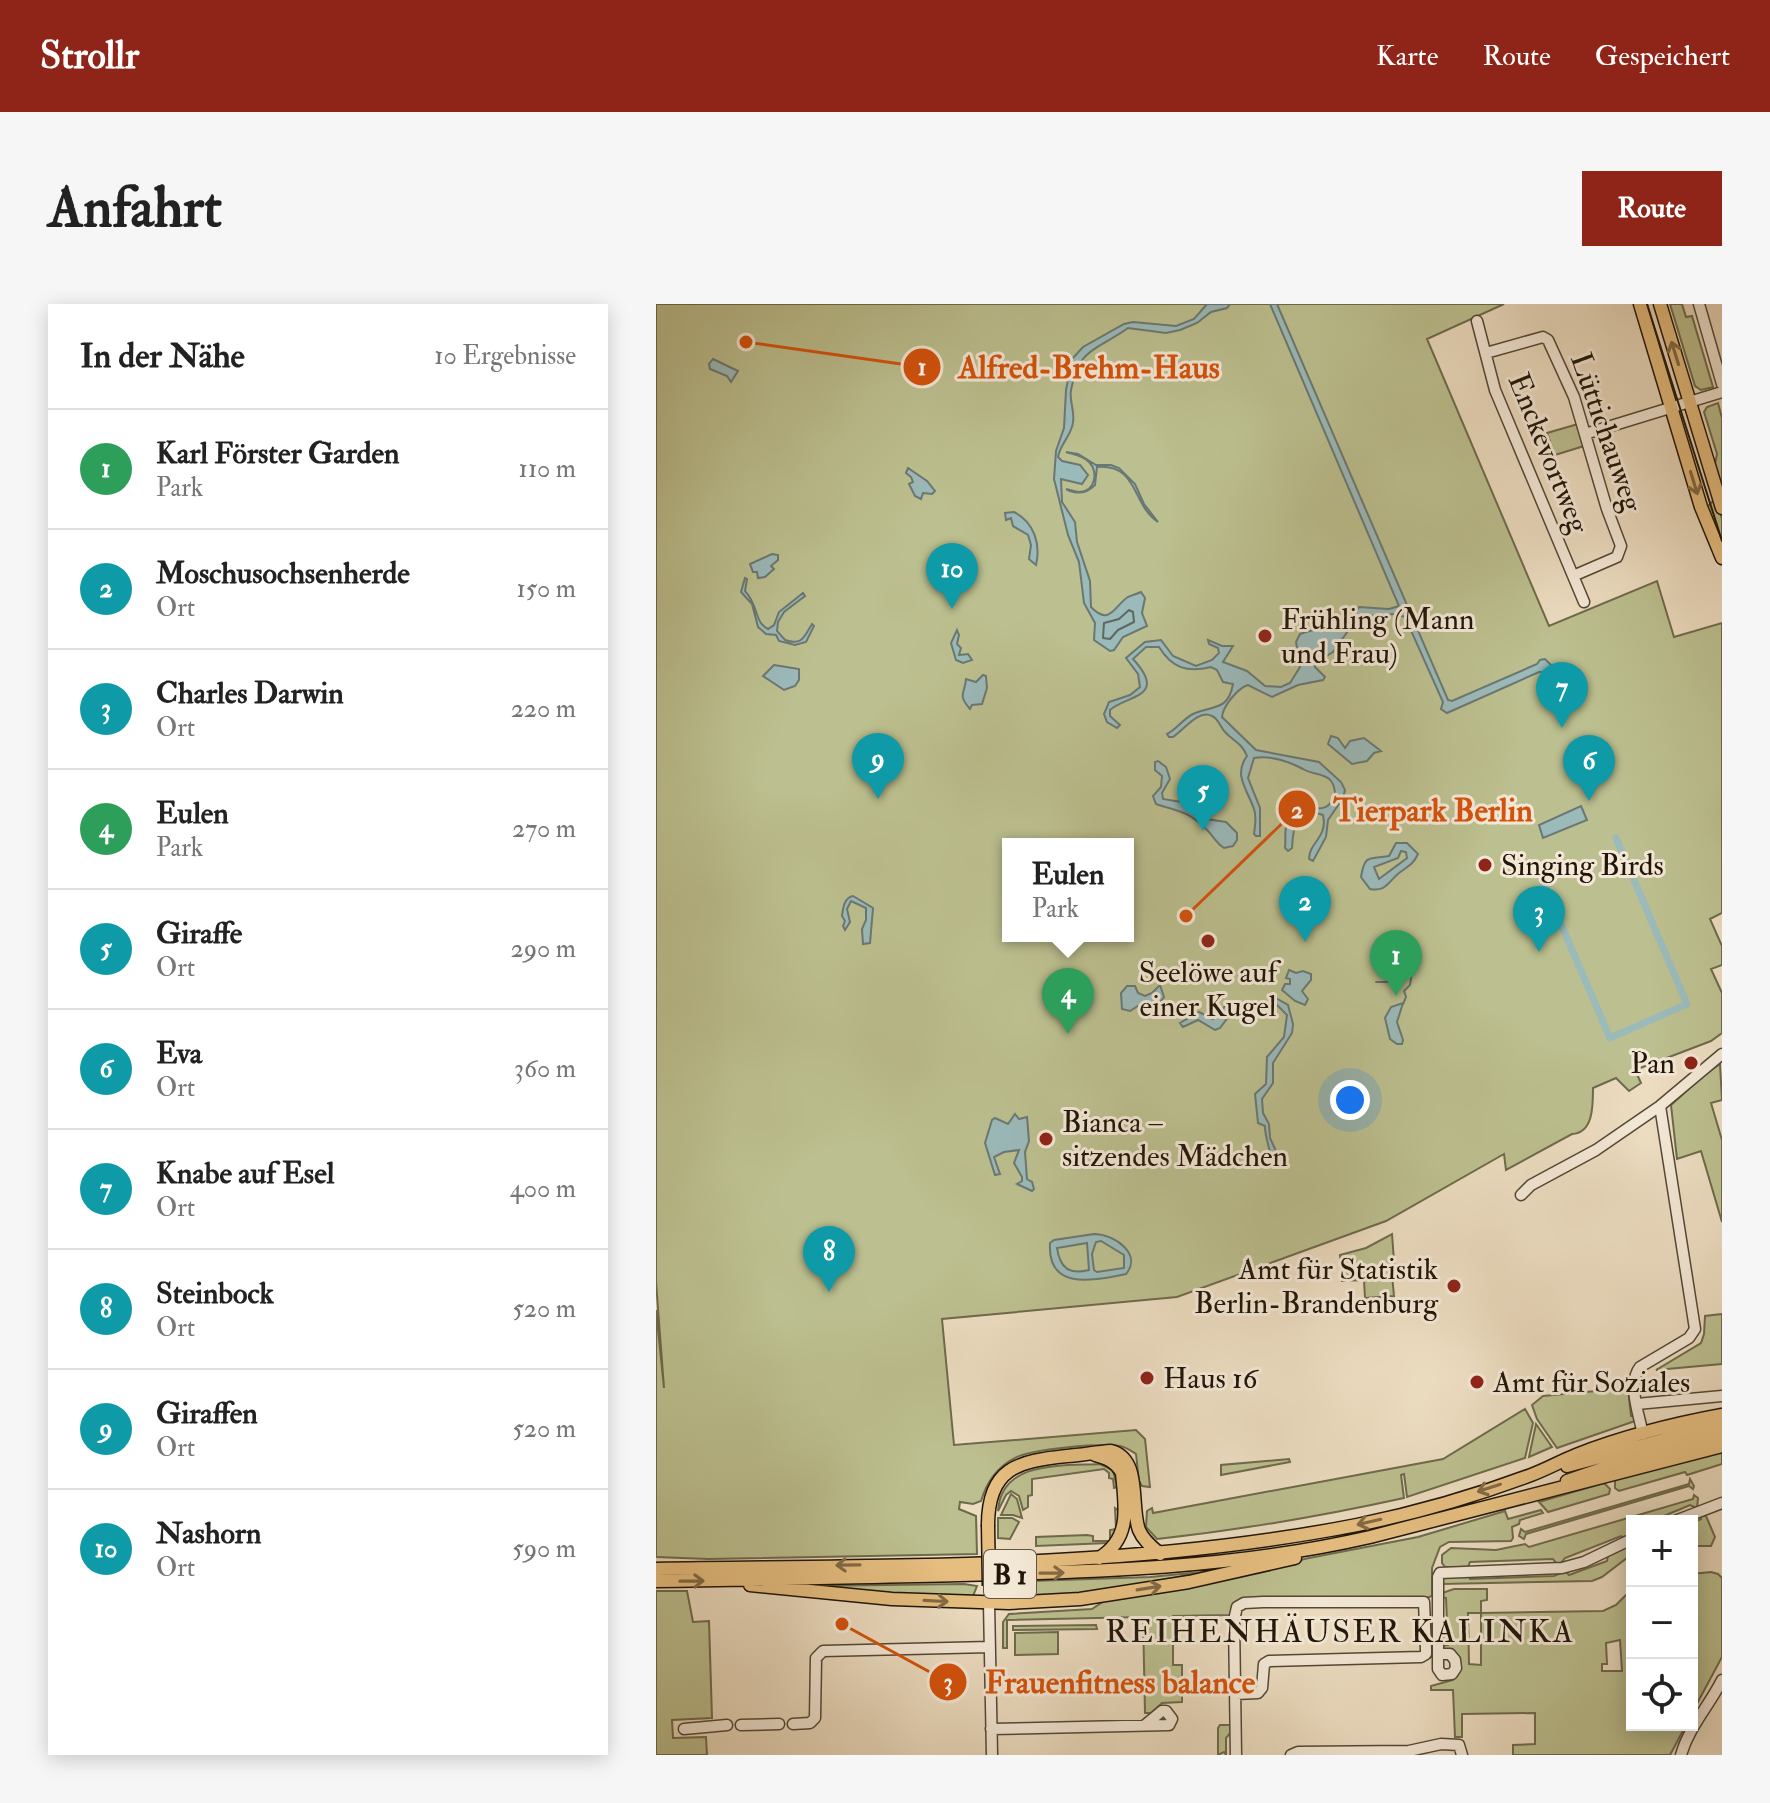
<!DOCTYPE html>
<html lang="de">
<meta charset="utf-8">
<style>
:root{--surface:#fff;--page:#f6f6f6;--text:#222;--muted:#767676;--line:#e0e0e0;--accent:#8f2418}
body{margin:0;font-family:"IM FELL Double Pica",serif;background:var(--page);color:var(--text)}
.controls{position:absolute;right:24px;bottom:24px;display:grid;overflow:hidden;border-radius:0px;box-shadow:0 4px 20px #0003}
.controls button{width:72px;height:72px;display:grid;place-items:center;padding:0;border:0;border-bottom:2px solid var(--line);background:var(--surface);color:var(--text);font:40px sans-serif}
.you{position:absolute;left:694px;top:796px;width:28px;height:28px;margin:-20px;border:6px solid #fff;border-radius:50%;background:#1a73e8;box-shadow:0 0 0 12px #1a73e833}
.badge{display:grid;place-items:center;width:52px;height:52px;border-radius:50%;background:var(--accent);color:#fff;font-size:26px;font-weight:700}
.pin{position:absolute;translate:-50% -66px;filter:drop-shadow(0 2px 4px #0008)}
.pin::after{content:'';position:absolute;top:42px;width:28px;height:24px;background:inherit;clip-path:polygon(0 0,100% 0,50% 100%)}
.popup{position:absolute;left:346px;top:534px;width:132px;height:104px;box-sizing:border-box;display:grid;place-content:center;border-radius:0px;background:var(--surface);filter:drop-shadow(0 2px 6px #0005);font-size:26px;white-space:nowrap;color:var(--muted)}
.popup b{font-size:30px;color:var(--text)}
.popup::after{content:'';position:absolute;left:50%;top:100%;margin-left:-16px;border:16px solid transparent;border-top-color:var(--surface)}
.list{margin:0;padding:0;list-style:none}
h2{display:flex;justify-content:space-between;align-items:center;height:104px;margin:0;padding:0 32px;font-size:34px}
h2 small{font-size:26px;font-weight:400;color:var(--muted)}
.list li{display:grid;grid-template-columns:52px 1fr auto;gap:24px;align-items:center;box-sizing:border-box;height:120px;padding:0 32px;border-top:2px solid var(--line)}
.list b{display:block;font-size:30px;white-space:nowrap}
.list p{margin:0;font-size:26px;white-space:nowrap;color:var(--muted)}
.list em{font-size:26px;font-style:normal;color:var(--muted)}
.icon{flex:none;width:44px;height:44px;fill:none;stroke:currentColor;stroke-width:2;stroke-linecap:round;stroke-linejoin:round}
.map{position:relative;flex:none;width:1066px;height:1451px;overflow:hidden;border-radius:0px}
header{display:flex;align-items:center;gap:48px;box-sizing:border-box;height:112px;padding:0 40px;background:var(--accent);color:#fff}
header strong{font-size:38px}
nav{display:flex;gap:44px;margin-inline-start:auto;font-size:28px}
.intro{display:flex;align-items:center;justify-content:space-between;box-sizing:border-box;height:192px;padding:0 48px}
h1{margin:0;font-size:56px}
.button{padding:20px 36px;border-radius:0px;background:var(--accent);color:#fff;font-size:28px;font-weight:700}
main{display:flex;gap:48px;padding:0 48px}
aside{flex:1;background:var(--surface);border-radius:0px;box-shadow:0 4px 20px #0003}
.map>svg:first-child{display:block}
</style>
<header>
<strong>Strollr</strong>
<nav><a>Karte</a><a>Route</a><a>Gespeichert</a></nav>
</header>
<div class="intro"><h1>Anfahrt</h1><a class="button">Route</a></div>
<main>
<aside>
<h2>In der Nähe<small>10 Ergebnisse</small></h2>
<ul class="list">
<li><span class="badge" style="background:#2e9e5b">1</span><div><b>Karl Förster Garden</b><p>Park</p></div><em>110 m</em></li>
<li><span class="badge" style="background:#0f9aa8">2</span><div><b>Moschusochsenherde</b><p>Ort</p></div><em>150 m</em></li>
<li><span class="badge" style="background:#0f9aa8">3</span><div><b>Charles Darwin</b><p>Ort</p></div><em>220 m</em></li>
<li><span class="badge" style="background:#2e9e5b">4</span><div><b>Eulen</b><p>Park</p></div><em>270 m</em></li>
<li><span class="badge" style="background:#0f9aa8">5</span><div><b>Giraffe</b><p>Ort</p></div><em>290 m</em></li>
<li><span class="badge" style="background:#0f9aa8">6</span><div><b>Eva</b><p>Ort</p></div><em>360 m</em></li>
<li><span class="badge" style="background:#0f9aa8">7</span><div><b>Knabe auf Esel</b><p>Ort</p></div><em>400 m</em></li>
<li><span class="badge" style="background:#0f9aa8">8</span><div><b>Steinbock</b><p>Ort</p></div><em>520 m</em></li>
<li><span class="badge" style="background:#0f9aa8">9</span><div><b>Giraffen</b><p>Ort</p></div><em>520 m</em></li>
<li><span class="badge" style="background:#0f9aa8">10</span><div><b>Nashorn</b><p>Ort</p></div><em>590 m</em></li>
</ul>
</aside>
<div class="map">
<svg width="1066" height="1451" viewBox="0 0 1066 1451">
<rect width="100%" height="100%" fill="#ecdcc0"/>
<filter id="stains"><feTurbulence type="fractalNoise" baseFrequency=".0025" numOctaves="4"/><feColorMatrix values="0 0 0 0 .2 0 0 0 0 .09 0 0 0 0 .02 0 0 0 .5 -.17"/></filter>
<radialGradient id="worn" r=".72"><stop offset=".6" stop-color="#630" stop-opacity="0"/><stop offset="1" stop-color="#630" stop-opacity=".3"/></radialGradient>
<path fill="#bcbf8f" stroke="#6e6a4c" stroke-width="2" fill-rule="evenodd" d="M0,0H848L771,35L893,322L1001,277L1018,333L1066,319V609L1054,615L1066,642V661L1055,665L1066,689V729L1055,737L979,766L985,779L973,787L960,774L937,784C937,803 937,829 916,830L850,866L848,850L730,917L521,993L286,1015L298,1141L480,1126L489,1135L494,1183L486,1182L483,1177L480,1150C475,1147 470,1143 464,1142C444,1139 375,1145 359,1154C340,1164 331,1178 325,1197L317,1200L304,1198L303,1205L320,1212L321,1250L52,1255L0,1253V1006L8,1084L0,978ZM352,540H472V632H352Z
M1014,0H1026L1030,13L1036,12L1057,83L1045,86L1039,82Z
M1062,99L1066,114V184L1059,160L1061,150L1048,108L1051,103Z
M922,120L928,142L899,151L891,129Z
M1060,194L1066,215V245L1049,205Z
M1064,760L1066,796L1055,799L1066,836V918L1045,847L1021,855L1015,801L1048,771Z
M736,930L739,970L736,971L738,992L709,994L708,976L686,977L684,951L710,944Z
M1066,1010V1060L1000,1066L1045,1039L1048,1030L1049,1012Z
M972,1084L975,1112H979V1117L901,1144L881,1115L876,1101L887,1092Z
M869,1105L877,1119L869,1154L751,1193L748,1170L745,1171L748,1194C666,1212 584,1226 501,1235L490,1223L491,1207L496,1204L497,1209L787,1155Z
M880,1120L896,1143L873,1153Z
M1066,1148V1160L1031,1171L1029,1168L963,1187L959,1184V1175Z
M633,1155L634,1158L565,1171V1161Z
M444,1160L457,1166L461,1183L458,1184L457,1175L453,1174V1169L448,1165L376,1175V1191L372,1192V1203L367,1206L363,1192L355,1187L350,1191L342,1207C345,1156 407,1162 444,1160Z
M1034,1175L1038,1182L1037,1185L1033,1182L870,1230L868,1235L863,1232L865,1225L869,1228L1033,1180Z
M948,1179L954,1185L953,1190L892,1208L883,1198Z
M355,1190L361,1195L366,1214L357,1211H345Z
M1038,1191L1042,1194L1041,1204L1034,1201L996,1217H976V1231L969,1234L965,1232L909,1254L905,1259L901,1260L897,1255L814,1258L812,1263H789L786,1259V1251L795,1244L840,1246L869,1240L873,1243L1037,1195Z
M459,1204L463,1207L461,1230L452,1239L380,1242V1233L431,1231L437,1232V1237H454V1226L460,1225Z
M885,1206L887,1209L864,1216L863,1220L856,1223L857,1234L855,1237L793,1238L784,1243L776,1264V1292L773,1293L588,1296L576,1311L517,1312V1361H526V1398L506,1399L495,1409H489L487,1313L351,1316V1344H347V1318L353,1310L436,1305L451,1295L572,1273L653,1254L762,1233L849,1207L852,1215Z
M1045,1210L1050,1212L1059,1233L1055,1242H1036V1219L1045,1215Z
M342,1214H356L363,1218L354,1235L342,1234Z
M976,1239V1250L946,1273L936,1277L786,1280L785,1277L789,1272L812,1270L814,1275L898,1272L909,1267L913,1271L951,1257L952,1251Z
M556,1267L433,1289L349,1294L343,1278L494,1273Z
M1055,1268L1062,1270L1066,1274V1353L1036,1409V1270Z
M308,1280L321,1282L317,1292L292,1294L151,1282Z
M798,1285H831V1296L825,1297V1309L947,1307L960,1301L976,1285V1421H1030L1014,1451H857V1441L879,1440V1409L806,1410V1433H799L797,1386H775V1382L797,1376L803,1365L786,1346V1342L792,1341L790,1294L785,1293L786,1289ZM812,1309H825V1361L813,1360ZM964,1336L966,1367H946V1360H951L950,1339Z
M0,1287H31L37,1318L53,1317L56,1414L16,1416L17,1434L50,1433L51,1451H0Z
M440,1321L441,1325L357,1326V1322Z
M402,1328V1350L359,1351V1329Z
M564,1421H576V1427L570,1434V1451L568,1448L562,1451V1424Z"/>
<path fill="#9bbaba" stroke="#6a7873" stroke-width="2" fill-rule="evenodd" d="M551,0H574L571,4L555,8L541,19L524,26L510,29L472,24C440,47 423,43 415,86C413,97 419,107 417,118C416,131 404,140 402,153L406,157L424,161L432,171L426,180L405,175L406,198L419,218L421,238L434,277L435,303C454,323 459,301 472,293C476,291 481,290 485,288L489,294L486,309L491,322L467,333L458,346L454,347L438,336L439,319L428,299L423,258L412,231L398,175L400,147L408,124L410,86L416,55L427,43L468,20L477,18L520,22L538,15Z
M614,0H621L792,396L796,397L881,360L884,356L889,355L895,361L892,368H883L791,409L785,405L787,398L749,313L739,310L702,313L677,348L659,359V363L669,373L667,376L642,381L616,393L592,381C582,384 567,402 566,413L600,446L663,458L685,478L689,486L687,494L672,516L670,533L657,557L653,555C653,538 672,534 667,511C639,500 637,524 636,544L632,547L629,544C630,536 628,527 631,519C644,487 670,522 679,489C677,467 661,473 647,465C632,457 616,451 598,454L592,474L604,504V532H600L598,530C599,522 601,513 598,505C591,485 577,471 591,452C586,439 577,437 569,428C564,423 563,415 556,412C542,405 528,426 517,433H513L511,430C520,426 527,415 537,410C556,401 572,408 577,380L567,378L561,366L555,363C531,369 516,364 503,343H490L477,355C513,394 470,391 454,406V412L464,421L461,424L451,418L448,410L453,398L474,391L484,383L482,370L470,354L489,338L505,336L517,352L540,362L556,356L563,349L562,344L553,340L552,336L566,342H577L567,358L591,367L609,382L625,383L634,379L644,363L640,338L644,330C662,323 692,322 703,303L733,305L743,302Z
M57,55L82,67L75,78L71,72L54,65L53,60Z
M410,148L422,150L440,161H455L463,164L479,180L488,200L502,218C475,200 483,160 441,163L439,181C430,190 421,191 410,185C410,185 421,188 423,188C439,188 443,168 433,158C427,151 415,150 410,148Z
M252,164L271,177L279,187L276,190L267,189L265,195L259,192L253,180L257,178L255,173L250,169Z
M358,208C378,218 385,240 380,261L373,255L375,241L372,231L357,222L355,214L350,216L349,209Z
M116,250L122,251V256L115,262L118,265L109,273L102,274L101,268H97L94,260Z
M89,274L91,275L89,287C103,302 98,318 112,325L118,321L123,308L147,289L149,292L128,308L122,318L121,327L129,336C146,342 148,333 156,320L158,322L150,338L139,341L123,337L120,331L110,330L102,323L96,300L85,288Z
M301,326L303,331L301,340L305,344L303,351L312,350L316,356L307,359L300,356L295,339Z
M118,361L143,365V376L139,382L128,386L107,372Z
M327,371L330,372L331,384L326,400L316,401L314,405C301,390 309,390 310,375L320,378Z
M675,432L682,434L689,444L694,437L708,434L725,447L718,449L711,457L696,460L672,440Z
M502,457L510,463L514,475L506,489L507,495L531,499L544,514L570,518L581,529V536L577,542L568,544C560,539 556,530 549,524C532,507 521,507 500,500L497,492L505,483L506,472L499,466V458Z
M925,502L931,516L887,534L883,521Z
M740,539H751L762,550C757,561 752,562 743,569C732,578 730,588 714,585L705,573C709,549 713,556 733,552ZM745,547L750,548L751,554L723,575L718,563L742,554Z
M197,592L217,604L214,639L207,640L206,625L210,616V604L195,597L191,605L194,618L189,626L187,622L189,617L186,612C187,604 188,594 197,592Z
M633,666L640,669L647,667L655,670V676L646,687L652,695L649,701L639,697L626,686L629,680H634V675L630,674Z
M504,681L508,693L502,701L482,702L474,707L466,705L465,689L471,682H479L482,689L489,692L496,689Z
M618,693L632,701L637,720L636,729L617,759V779L606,795L607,809L613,820L614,834L620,847L619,862H616C616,847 609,837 609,822L602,819L599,790L610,780L611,753L628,733L631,711L620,700Z
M573,698L589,701L595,707L593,712L576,708L564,724L559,726L542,716L527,723L524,719L543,708L557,715Z
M747,699L741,718L747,736L746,740H741L734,735L729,714L735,703Z
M359,810L363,815L371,813L373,837L369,848L371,875L376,878L378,885L376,887L361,880L366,877V873L358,859L363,846L348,848L338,853L344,870L339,871L329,839L336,816L339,814L352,820Z
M438,930C458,930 487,950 470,970C439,976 391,988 394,939L398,936ZM445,937L468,951V964L441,968L438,966L436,950L440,938ZM431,939L433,966C413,971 404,964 401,944Z"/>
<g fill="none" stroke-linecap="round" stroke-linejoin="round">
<path stroke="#5e6861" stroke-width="2" d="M473,306L477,308L478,318L462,326L454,335L447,334L448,319L463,315Z"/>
<path stroke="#6a7873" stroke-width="2" d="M720,678H733C740,673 747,663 756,668L754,681L748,687L750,693L747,700"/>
<path stroke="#9bbaba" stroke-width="7" d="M883,569L954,734L1031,700L960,534"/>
<g stroke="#534736" stroke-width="13">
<path id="minor" d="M1043,0L1066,80
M821,17L839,86L928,298
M830,49L887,33L892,36L918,93L951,205L965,242L961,253L917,272
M929,130L1066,88
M865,891L875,881L940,846L1004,802L1066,750
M981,1100L1066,1092
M987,1130C983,1111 971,1079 984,1063L1033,1034L1039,1025L1004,802
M1019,1217L1066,1199
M333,1299L336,1451
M783,1350H794L799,1356L800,1364L796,1370L786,1371L782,1365V1273L784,1269L906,1264L928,1258L976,1235
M579,1390L602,1389L606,1384L608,1360L613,1357L765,1353L770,1350V1346L768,1298H607L588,1299L581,1303L578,1316L580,1451
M137,1420L154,1419L159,1414L160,1354L167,1347L334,1343
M85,1421L123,1420
M28,1425L71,1421
M335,1425L513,1421L516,1415L510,1407H506L489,1421
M635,1451L642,1448L753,1447L785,1440L803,1441L806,1451
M1025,1451C1033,1423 1053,1402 1066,1376"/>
</g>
<g stroke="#201508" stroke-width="15">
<path id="major" d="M984,0L1045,203L1066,254
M1004,0L1066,204
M439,1151C451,1154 460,1158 466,1169C469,1202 476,1234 443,1254
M911,1162L1066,1120
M911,1177L984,1152L1066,1132
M332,1221C332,1164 362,1157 411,1152C426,1151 440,1148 455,1147C486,1155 474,1202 483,1226C487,1236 496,1243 504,1250
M0,1265C234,1261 471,1266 701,1221C760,1209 819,1192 875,1171C891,1165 905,1157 920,1151C966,1133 1017,1120 1066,1111
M0,1277C101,1276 202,1273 304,1271C441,1268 579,1264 714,1233L1066,1142
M94,1281L236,1295L353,1299L424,1295L533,1278L639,1254"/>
</g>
<use href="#minor" stroke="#f3e8d6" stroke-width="10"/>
<use href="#major" stroke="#e6be80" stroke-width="12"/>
<path stroke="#201508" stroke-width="2" d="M991,0L1066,237"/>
<g stroke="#201508" stroke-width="15" stroke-linecap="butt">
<path id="major-bridge" d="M332,1221L333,1282"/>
</g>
<use href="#major-bridge" stroke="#e6be80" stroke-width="12"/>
</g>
<defs><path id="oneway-shaft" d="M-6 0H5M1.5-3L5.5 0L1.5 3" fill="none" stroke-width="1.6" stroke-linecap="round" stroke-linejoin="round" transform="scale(2)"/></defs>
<g stroke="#836a44">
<use href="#oneway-shaft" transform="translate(1019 49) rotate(-107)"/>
<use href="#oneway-shaft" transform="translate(1038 179) rotate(73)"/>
<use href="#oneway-shaft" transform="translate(833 1184) rotate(162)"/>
<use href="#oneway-shaft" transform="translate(713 1218) rotate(167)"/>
<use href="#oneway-shaft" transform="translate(192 1261) rotate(179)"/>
<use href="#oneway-shaft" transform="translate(396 1269) rotate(-1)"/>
<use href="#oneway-shaft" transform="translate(36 1277) rotate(-1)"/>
<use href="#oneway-shaft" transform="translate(493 1284) rotate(-9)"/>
<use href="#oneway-shaft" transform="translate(280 1297) rotate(3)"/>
</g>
<g fill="#8f2418" stroke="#f3e8d6" stroke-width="3">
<circle cx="609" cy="332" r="8"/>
<circle cx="829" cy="561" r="8"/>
<circle cx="552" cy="637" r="8"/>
<circle cx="1035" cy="759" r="8"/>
<circle cx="390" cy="835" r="8"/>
<circle cx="798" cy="982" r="8"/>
<circle cx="491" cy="1074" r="8"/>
<circle cx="821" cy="1078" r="8"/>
</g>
<g text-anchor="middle" stroke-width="6" stroke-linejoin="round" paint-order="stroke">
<rect fill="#f3e8d6" stroke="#5f5446" stroke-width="2" x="328" y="1246" width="52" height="48" rx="6"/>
<g font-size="28" font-weight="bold" fill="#201508">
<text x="354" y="1280">B 1</text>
</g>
<g font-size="30" fill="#201508" stroke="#f3e8d6">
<text transform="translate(951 128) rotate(71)" y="10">Lüttichauweg</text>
<text transform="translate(893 149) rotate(68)" y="10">Enckevortweg</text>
</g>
<g font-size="30" fill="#201508" stroke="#f3e8d6" text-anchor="start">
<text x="625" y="325">Frühling (Mann<tspan x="625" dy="34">und Frau)</tspan></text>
<text x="845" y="571">Singing Birds</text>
<text x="552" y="678" text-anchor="middle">Seelöwe auf<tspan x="552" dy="34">einer Kugel</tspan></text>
<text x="1019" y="769" text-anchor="end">Pan</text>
<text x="406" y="828">Bianca –<tspan x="406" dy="34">sitzendes Mädchen</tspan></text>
<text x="782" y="975" text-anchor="end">Amt für Statistik<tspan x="782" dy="34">Berlin-Brandenburg</tspan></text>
<text x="507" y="1084">Haus 16</text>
<text x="837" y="1088">Amt für Soziales</text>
</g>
<g font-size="32" letter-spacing="2" fill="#201508" stroke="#f3e8d6">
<text x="684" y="1338">REIHENHÄUSER KALINKA</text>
</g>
</g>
<path fill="none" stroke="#d4520c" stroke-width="3" d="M90 38L266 63M530 612L641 505M186 1320L292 1378"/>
<g fill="#d4520c" stroke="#f3e8d6" stroke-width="3">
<circle cx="90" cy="38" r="8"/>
<circle cx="530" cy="612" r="8"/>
<circle cx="186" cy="1320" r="8"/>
<circle cx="266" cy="63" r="20"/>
<circle cx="641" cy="505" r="20"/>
<circle cx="292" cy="1378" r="20"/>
</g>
<g font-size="24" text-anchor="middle" font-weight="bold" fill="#fff">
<text x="266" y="71">1</text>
<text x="641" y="514">2</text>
<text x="292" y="1386">3</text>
</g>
<g font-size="32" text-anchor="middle" font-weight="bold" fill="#d4520c" stroke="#f3e8d6" stroke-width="6" stroke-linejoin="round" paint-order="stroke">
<text x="433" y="74">Alfred-Brehm-Haus</text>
<text x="777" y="517">Tierpark Berlin</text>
<text x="464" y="1389">Frauenfitness balance</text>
</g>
<rect width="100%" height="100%" filter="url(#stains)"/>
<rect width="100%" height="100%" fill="url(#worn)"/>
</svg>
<div class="controls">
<button>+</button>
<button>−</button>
<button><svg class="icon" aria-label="locate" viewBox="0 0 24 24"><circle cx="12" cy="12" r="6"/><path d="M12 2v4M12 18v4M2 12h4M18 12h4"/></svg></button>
</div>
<div class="you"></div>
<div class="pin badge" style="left:740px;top:692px;background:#2e9e5b">1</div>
<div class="pin badge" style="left:649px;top:638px;background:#0f9aa8">2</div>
<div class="pin badge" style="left:883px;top:648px;background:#0f9aa8">3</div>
<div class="pin badge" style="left:412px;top:730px;background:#2e9e5b">4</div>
<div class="popup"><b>Eulen</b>Park</div>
<div class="pin badge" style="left:547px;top:527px;background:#0f9aa8">5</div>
<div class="pin badge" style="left:933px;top:497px;background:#0f9aa8">6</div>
<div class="pin badge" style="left:906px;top:424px;background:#0f9aa8">7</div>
<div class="pin badge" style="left:173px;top:988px;background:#0f9aa8">8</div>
<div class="pin badge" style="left:222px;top:495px;background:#0f9aa8">9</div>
<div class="pin badge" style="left:296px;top:305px;background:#0f9aa8">10</div>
</div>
</main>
